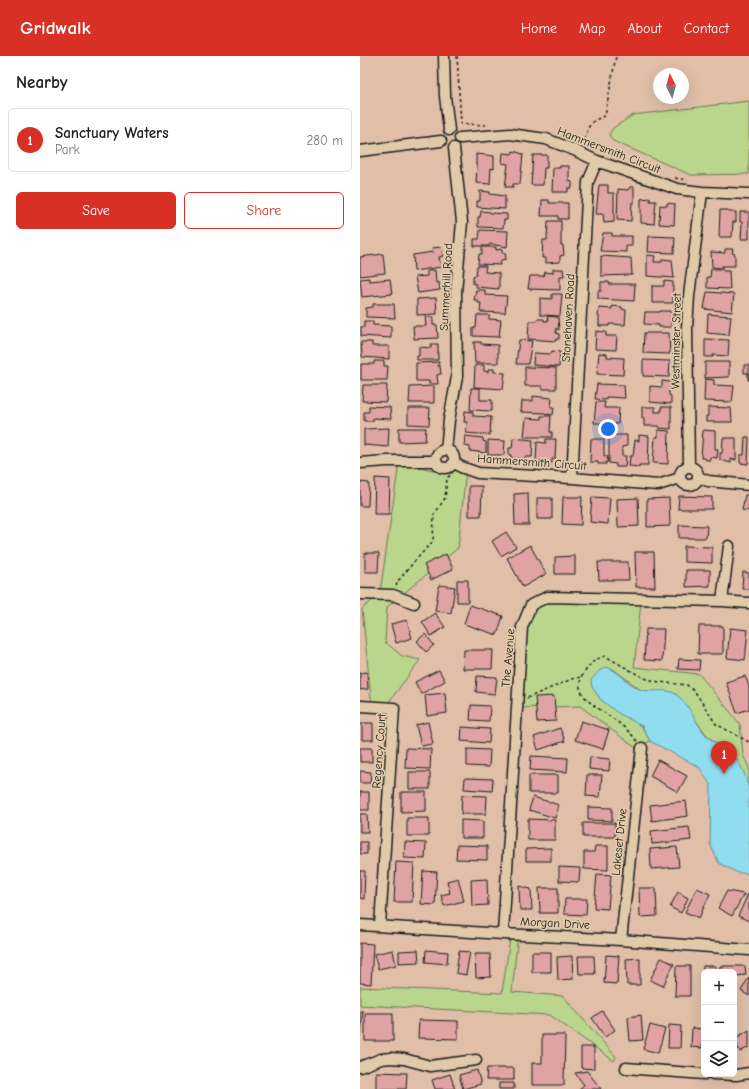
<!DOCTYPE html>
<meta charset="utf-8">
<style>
:root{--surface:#fff;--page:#f2f2f2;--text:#202124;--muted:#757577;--line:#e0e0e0;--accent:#d93025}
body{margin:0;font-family:"Comic Neue",sans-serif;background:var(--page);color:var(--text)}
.controls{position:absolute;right:12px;bottom:12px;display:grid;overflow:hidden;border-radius:6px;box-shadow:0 4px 16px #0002}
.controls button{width:36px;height:36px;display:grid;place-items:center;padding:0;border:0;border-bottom:1px solid var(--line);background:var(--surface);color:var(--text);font:20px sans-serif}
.compass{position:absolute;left:293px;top:12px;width:36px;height:36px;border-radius:50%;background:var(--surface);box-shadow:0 4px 16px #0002;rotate:354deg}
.you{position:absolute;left:248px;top:373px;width:14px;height:14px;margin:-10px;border:3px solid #fff;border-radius:50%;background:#1a73e8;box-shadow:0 0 0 6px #1a73e833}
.badge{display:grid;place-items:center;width:26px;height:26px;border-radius:50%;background:var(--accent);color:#fff;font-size:13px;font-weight:700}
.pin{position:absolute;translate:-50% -33px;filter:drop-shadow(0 1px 2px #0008)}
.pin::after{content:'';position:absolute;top:21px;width:14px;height:12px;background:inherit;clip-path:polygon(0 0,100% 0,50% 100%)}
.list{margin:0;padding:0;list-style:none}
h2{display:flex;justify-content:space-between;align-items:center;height:52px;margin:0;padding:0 16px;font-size:17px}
h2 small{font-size:13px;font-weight:400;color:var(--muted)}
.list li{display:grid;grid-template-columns:26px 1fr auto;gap:12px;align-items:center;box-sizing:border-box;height:64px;margin:0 8px 8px;padding:0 8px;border:1px solid var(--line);border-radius:6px}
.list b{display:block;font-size:15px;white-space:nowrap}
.list p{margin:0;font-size:13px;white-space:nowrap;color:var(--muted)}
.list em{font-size:13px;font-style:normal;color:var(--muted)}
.actions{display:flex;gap:8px;padding:12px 16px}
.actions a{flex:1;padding:9px 0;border:1px solid var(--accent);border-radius:6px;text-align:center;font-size:14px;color:var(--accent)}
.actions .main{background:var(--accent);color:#fff}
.icon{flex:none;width:22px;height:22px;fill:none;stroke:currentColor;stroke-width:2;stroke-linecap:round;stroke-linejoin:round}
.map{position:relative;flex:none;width:389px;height:1033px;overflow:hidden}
header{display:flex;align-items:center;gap:24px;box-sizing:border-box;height:56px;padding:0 20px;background:var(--accent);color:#fff}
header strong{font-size:19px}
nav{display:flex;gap:22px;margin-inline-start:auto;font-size:14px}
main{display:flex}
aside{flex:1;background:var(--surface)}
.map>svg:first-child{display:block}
</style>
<header>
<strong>Gridwalk</strong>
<nav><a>Home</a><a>Map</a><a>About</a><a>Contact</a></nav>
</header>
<main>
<aside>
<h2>Nearby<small></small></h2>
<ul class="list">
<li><span class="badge">1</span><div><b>Sanctuary Waters</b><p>Park</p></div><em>280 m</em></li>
</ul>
<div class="actions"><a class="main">Save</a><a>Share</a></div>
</aside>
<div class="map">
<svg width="389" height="1033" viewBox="0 0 389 1033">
<rect width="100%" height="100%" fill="#e0bea8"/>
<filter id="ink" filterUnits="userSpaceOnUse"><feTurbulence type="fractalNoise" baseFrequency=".025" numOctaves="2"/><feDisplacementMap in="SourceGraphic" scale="8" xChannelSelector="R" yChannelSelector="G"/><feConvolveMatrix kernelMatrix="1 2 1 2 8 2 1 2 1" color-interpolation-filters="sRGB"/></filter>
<g filter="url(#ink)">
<path fill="#bad68d" stroke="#6b7954" d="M389,45V118L331,119L253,85L249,79L253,72L273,59Z
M39,407L78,415L106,413L98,492L43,538L20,537Z
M20,538L42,539L27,551L25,586L42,600L60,604L25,651H12L2,553Z
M187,541L281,546L274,611L339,618L380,668L383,699L389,712V738L379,708L346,678L316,638L281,634L253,613L239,615L232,631L241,644L282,671L290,685L276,692L220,650L157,652L162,571L171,549Z
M151,876L158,877L152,936L203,940L256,1001L254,1005L190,959L0,949V931L142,937Z"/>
<path fill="#8fddef" stroke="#61909b" d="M246,611C260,615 270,631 282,634C294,637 307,631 317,639C331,650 335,667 346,679C353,687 363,690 371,697C381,706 387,722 389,735V817H378L359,807L350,788L351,730L339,711L290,685L282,670L258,657L241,644L232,631L231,624L239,615Z"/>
<path fill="#dea3a2" stroke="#1c1c1c" d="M153,95L163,98L160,128H153V131H145L148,108L142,107L143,97L152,98Z
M116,98L134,100V113L131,112L130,128L116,127L117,109H116Z
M173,99H187V112H184L183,129H171Z
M200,110H209V125L212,126V132H208V136H192L193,112H200Z
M239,129H248V137H254V166L244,167L243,158H236Z
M270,131H274V147L272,146L271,165L257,164L258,133L268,134Z
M120,135L130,136V138L145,140V153L117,151V145H120Z
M290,142V145H296L294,168L281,167V143Z
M182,144H189V147H208V163H198V160H181Z
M307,147L315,148L314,169L299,168L300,149L307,150Z
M360,154H368L369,156H376V166H373L372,181H359Z
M121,155L130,156L131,157L147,158V164H144L143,172L118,171V161H120Z
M380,156H389V183H381L382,166H380Z
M188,165H201V189H203L204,199L200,200V206L186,207V202H182L183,184H187Z
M120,174L148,175L147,191L130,188L129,190H114V183H119Z
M243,177H252V180H272V190H266V196L240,195Z
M289,180L315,181L314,197L288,196Z
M81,191L83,200L79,201L81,211L54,215L53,199L73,196L72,192Z
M122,191H136V194L142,193V197H145L146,203L141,204L140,209L118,208L119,198H122Z
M365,193H373L372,197L375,198V210H362V212L352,211L351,196L365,197Z
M23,198L25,217L0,220V201Z
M287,199L295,200L294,206H302V203L312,204L314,222L287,220Z
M241,200L271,202L272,219L241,220Z
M117,210H126L125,216L139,217V233L116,231V228H113V220L116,219Z
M193,213H203L204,220H200V234L168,233L170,220H184L185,216L193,217Z
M351,213H363V215H369L370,233L347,232V221H350Z
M75,214L76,227L79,226L80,234L58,237L55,221L67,220V215Z
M9,222V225L30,223L32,238L2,241L0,223Z
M304,225L313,226V247H292V230H304Z
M241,226H249V228H275L274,245L238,243V235H241Z
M116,234H125V239L147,240L145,257L120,256L121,247H118V244H114Z
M347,236L374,238L372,256L344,253Z
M192,238H202L200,260L180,259V242L192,243Z
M76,242L77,258L57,259V243Z
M13,248H34L35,262L6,261V252L13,251Z
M252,250L262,251V253L266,254L265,269L249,268V270H239V260H238L239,252L252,253Z
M300,255H311V271H299V269L284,268L285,256H300Z
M348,258L371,260L369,279L347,277Z
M117,259H129V263L141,264L139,281L113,280V272H116Z
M187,260L198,261L199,274L196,272V277L199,278V283H196V285L168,283L169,265H176L177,263H184V265H188Z
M65,261H73V269H77L78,282L54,283L53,270H66Z
M4,265H13V269L31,270V282L1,280V271H4Z
M236,275L246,276V280H257L256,294L235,293Z
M284,277H309L310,298L283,297Z
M345,283L369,284L368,300L353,299V301H345Z
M159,284L172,285L168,308H156Z
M1,286H12V290H29V303L2,301Z
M114,286H121V288L138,289V307H115Z
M71,288H78V304H57V300H59V291L71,292Z
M192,295L200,296L199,311L173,309L174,297L191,298Z
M239,297L247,298V301L264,302L263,319L237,318Z
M283,304L310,305L309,321L283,320Z
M14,305H24V310H28L27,324H1V308H14Z
M79,306L78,310H80L81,318L77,319L78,328H69V325H56V307Z
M345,306H369V321L345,322Z
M115,309H124V315L128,316V313H134V316L145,317L143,333L114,331Z
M384,309H389V324H388V317H384Z
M165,311L196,312V333H182V330H165Z
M345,323L354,324V329L374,330L372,346L344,345Z
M302,325L311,326L310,335H309V339L311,340V348L290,346V330L302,331Z
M237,328L264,329L265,342L246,341V344L235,343Z
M3,329H27L26,346L2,345Z
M74,330V347H49L50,331Z
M111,332H120V344H132V355L110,354Z
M173,340L192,342L191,351H194L193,359L185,358V357L161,356L162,345H173Z
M236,346H245L244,352H259L258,368L234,367Z
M9,350L30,351L31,363L13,362V365H4V356H9Z
M282,351H295V356H301V351H311V373L299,372V370H284V362H282Z
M348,351L371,352L372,366H346V360H348Z
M48,352H70L69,369L48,368Z
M105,355L113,356V360L131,361L130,379L106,377L107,366H104Z
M181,360H191L190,376H192V381H164L166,362L181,363Z
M29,372L28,391L4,389V373Z
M39,372H66L65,385L39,386Z
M298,374L309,375L308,408L293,407L295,381H298Z
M343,374L355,375V393H358L357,402L350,401V404H346L345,402H341Z
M249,379H267V390L262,391V400H266L265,411H256V408L249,407Z
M279,379L289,380L288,409H279V411L269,410L270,400H273L275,384L279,385Z
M105,380L123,382V385L126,386V397L110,395V391L104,390Z
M385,381H389L388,408L380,407V399H384Z
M153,382L173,384L172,401H165V403L151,402V399H149V392H152Z
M363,382H376V404L371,403V407L360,404V397H362Z
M186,383H196L195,403H192V407L176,406L177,386L186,387Z
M231,383H244V400H247L248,406H246V408H238V406H230Z
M128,384L145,385L144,399H128Z
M15,422L30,423L29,458H14Z
M0,426L9,427L8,450H0Z
M109,430H122L121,460H109Z
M168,437L169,469H155L154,438Z
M385,439H389V455L382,454Z
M319,440L352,441V453H318Z
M203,441H222L221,469L202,468Z
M232,441L250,442L248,468L230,466Z
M177,442H192V463H177Z
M278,442L279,470L258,471L257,443Z
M309,442L310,470L287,471V443Z
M319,469L347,470L346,482H319Z
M146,476L156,491L141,500L132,485Z
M170,489L186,518L163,531L147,502Z
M324,490L352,491V507L324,506Z
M275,496H294L295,531H276Z
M5,497H19L18,516H5Z
M86,498L93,513L71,524L64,509Z
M215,500V518H195V501Z
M238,506H268L269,524H239Z
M326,514H350V530L326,531Z
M383,516L389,517V533H382Z
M97,524H108V546H97Z
M79,529L95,531L91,557L75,555Z
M110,549L143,560L137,579L104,568Z
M75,557L85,571L71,580L62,566Z
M47,564L52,582L36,587L31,568Z
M339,570H363V598H338Z
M370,572L388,574L385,604L367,602Z
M286,573H304L302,605L284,604Z
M65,578L74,589L66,596L57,585Z
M104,594H133L132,613H103Z
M319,603L340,604L339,614L318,613Z
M79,614L85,625L61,638L55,626Z
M7,616L8,633L0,634V617Z
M117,620L137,621L135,638L116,636Z
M385,620L389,630V653L377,657L366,626Z
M85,637L87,657L67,660L65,639Z
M194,640L196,665L177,666L175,641Z
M111,649L130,650L129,665L110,664Z
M221,665L249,674L243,693L215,684Z
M68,666L73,688L61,690L56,669Z
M2,667H13V684H2Z
M102,671L130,673L129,687L101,685Z
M200,672L205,685L178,694L174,681Z
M0,692H12V706H0Z
M46,692L71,693L70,713L45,712Z
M107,693L130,694L129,711L107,710Z
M171,700L208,702L207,716L170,714Z
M230,701L250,703L249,715L229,713Z
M298,704L327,720L318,736L290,720Z
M0,715L11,716L10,727H0Z
M49,716H70V733H49Z
M169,719H198V737H169Z
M227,719H242L240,741L226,740Z
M105,722L133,723L132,735L104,733Z
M0,736H9V754H0Z
M41,736H66V755L41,756Z
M102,739L127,740L126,758H101Z
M173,741L199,749L195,762L169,754Z
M326,745L328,760L292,765L290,749Z
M228,751L252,752V765L228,764Z
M0,758H7L8,776H0Z
M47,762H69V780H47Z
M168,763L195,764V784H168Z
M101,764L123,765V782H101Z
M223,767H255V781H223Z
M329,771L331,784L292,788L291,775Z
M0,786H7V798H0Z
M45,786L66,787L65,803L44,802Z
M97,789L127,790V804L96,803Z
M235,790H248V814L224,813V796H234Z
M317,791L319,811L291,813L290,793Z
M191,792V805H166V793Z
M36,806L54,807L52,846H34Z
M199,811L220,812L219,826L199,825Z
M0,815H5L4,843L0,842Z
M63,815L77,816L75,849L61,848Z
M237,818L251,819L248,853L234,852Z
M98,822L104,845L84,850L81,839L90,837L87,825Z
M127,823L128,849L112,850L111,824Z
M159,830L171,833L172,854H160Z
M179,832H198V857H180Z
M279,832H296L297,860L280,861Z
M337,832L350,838L339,862L325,856Z
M367,835L384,838L372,860L358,852Z
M318,836L328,842L321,857L310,851Z
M388,838L389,839V865L378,860Z
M205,843H227L226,859L204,858Z
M0,887L13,888L11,928L0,927Z
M33,894L36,909L18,913L14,898Z
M58,894L59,906L39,907V895Z
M66,894L88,896L87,908L65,906Z
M99,895L110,896L106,919L96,917Z
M172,896H191V916H172Z
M115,898H130L131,921L116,922Z
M246,899L259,900L257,928L244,927Z
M212,900L213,923L198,924L197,901Z
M218,900H234L235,918H219Z
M280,902V929H267L266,903Z
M301,902L314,908L303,930L290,924Z
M316,910H330V940H315Z
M343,910H356V916H344V927H343Z
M360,910H385L386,919L374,920V916H360Z
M389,921V940L381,935Z
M0,955H3L1,977H0Z
M242,955L255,974L245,981L232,962Z
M5,957H33V985H5Z
M281,959L283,984L270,985L268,961Z
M59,964L98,965V983L58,982Z
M290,969L305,973L298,997L283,993Z
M309,969L321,970L320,992H308Z
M332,972L344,973L342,992L331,991Z
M389,974V991L380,996L374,983Z
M182,979H205L204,1029H172V1007H182Z
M221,991H234V1013L221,1012Z
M127,1012H154V1024H126Z
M117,1014L121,1028L103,1033L99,1019Z
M227,1015L241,1033H219L224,1029L215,1017Z
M16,1016L47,1017L46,1033H16Z
M90,1018L95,1033H75L72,1024Z
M139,1027H154V1033H139Z"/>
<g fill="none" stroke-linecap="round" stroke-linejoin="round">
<g stroke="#1c1c1c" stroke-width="13">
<path id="street" d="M84,0L85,40L89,74
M100,82L150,78L186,83L214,94L237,105L317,133L342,136L389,138
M0,95L81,85
M86,394L89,364L97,321L96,236L102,166L94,92
M76 403a9 9 0 1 1 18 0a9 9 0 1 1-18 0Z
M94,406L101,411L118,417L212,422L298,429L320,422
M0,407L27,405H76
M320 420a9 9 0 1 1 18 0a9 9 0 1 1-18 0Z
M329,411L327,272L329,240L342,136
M338,421L348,425L389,429
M212,422L228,126L237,105
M0,538L33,539L54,547
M362,545L369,490
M0,650L34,652L20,869
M0,869L143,878L261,884L389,894
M143,878L162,571L171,549L187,541L362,545L389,547
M261,884L282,692
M0,1011L21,1003L31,1002L44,1003L70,1010L116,1004
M266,1012L344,1018
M353,1018L376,1019L389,1017"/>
</g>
<path stroke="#1c1c1c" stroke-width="1.5" stroke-dasharray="3 3" stroke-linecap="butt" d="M97,0L101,68L129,69
M223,89C229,72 226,66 245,60L256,0
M315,122L327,124
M36,530L38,525L54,506L73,485L74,459L85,442L87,422L93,417
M167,642L212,623L221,621
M277,685C271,677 263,670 255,664C241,653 208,639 224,617C231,607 233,604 245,600L284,622L299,626L327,629L335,636L356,668L389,686"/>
<use href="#street" stroke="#e1caaa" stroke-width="10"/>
</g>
</g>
<g text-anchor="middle" stroke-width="3.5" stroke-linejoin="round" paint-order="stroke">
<g font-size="12" fill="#1c1c1c" stroke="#e1caaa">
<text transform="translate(249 94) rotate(21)" y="4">Hammersmith Circuit</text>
<text transform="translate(86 231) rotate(-87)" y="4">Summerhill Road</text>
<text transform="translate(208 262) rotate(-87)" y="4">Stonehaven Road</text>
<text transform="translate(316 285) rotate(-89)" y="4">Westminster Street</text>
<text transform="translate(172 406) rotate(4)" y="4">Hammersmith Circuit</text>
<text transform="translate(148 602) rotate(-85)" y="4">The Avenue</text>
<text transform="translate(19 695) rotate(-86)" y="4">Regency Court</text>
<text transform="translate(259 786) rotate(-84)" y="4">Lakeset Drive</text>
<text transform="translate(195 867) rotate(3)" y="4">Morgan Drive</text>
</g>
</g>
</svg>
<div class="controls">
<button>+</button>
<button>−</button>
<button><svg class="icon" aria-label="layers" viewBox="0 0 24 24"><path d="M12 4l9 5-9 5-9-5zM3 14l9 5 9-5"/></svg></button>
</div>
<svg class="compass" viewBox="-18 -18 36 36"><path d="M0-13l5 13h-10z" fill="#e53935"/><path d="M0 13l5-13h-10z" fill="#757577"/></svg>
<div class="you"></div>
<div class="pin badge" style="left:364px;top:718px">1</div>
</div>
</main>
